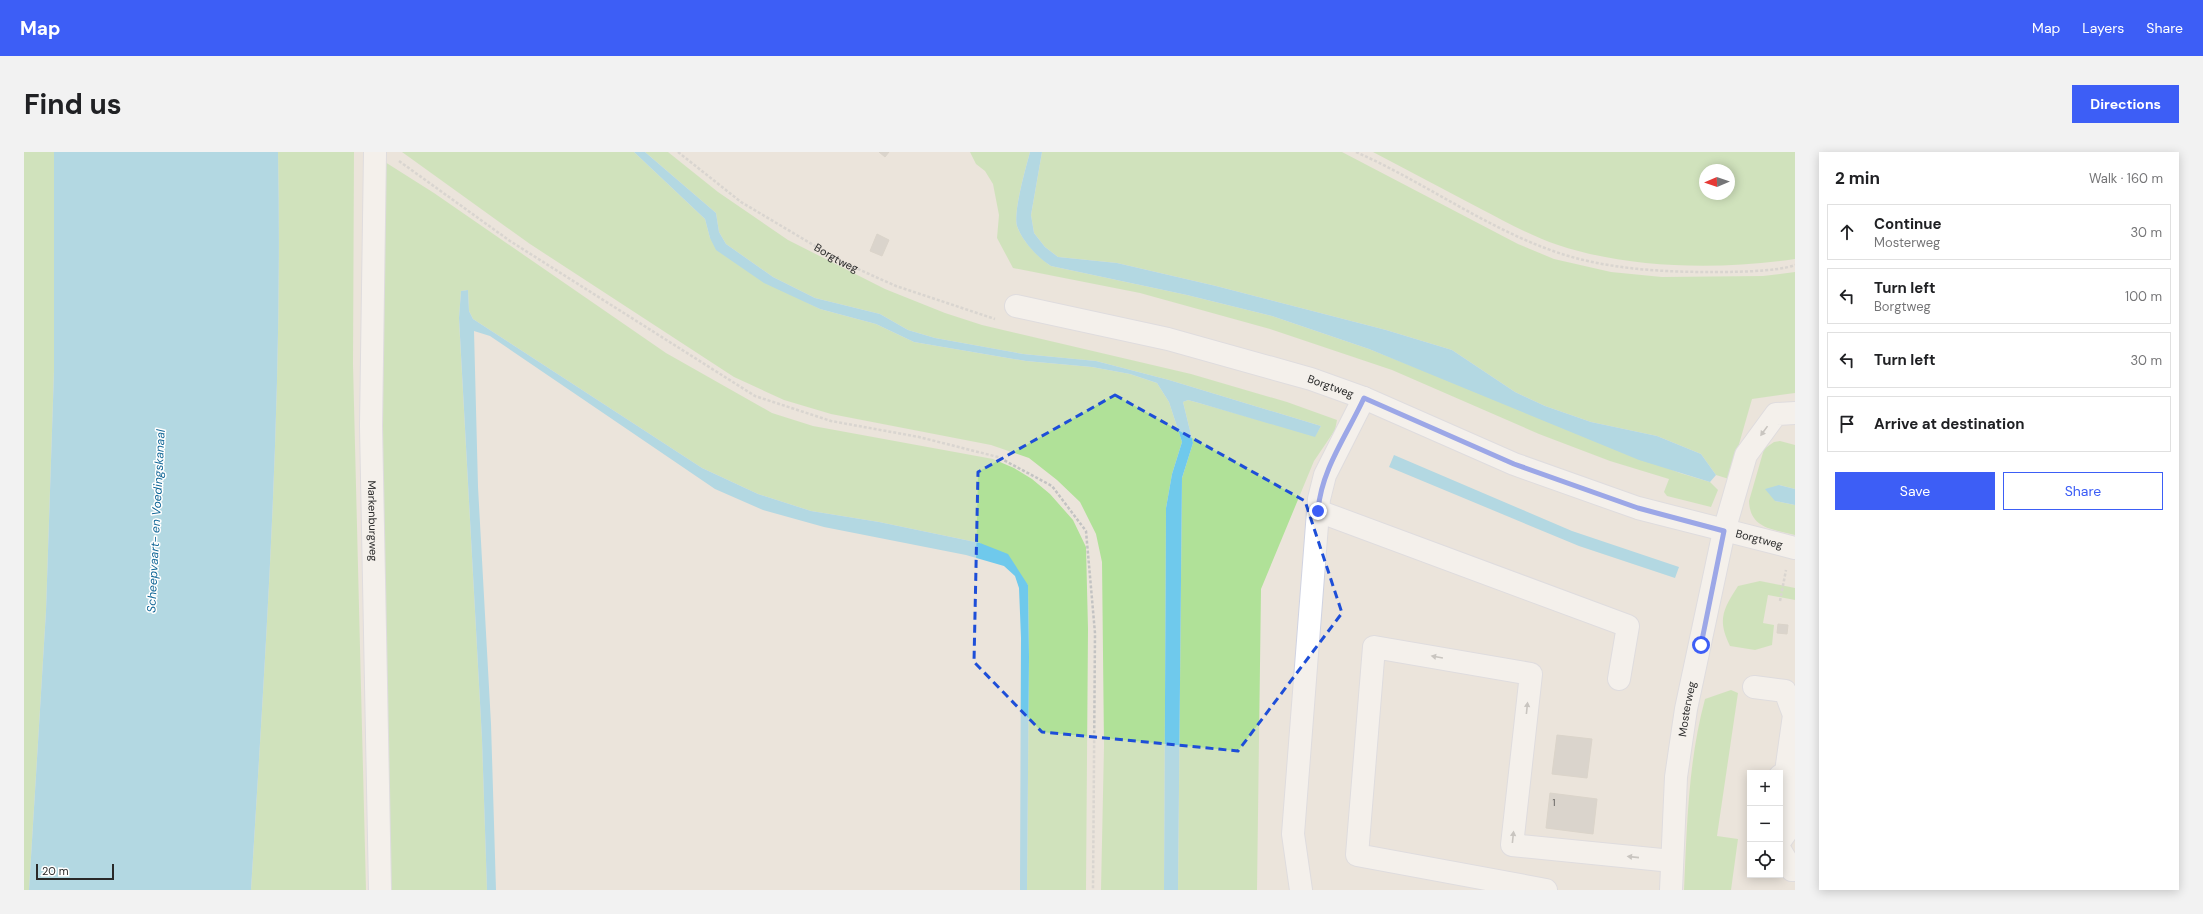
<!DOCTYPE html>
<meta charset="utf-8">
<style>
:root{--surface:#fff;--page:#f2f2f2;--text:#202124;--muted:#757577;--line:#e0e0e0;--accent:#3d5ef6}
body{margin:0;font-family:"DM Sans",sans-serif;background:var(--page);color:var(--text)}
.controls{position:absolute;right:12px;bottom:12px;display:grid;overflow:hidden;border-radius:0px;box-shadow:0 2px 10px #0003}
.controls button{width:36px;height:36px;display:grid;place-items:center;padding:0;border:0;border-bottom:1px solid var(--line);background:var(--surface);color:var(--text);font:20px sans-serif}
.compass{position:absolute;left:1675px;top:12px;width:36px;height:36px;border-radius:50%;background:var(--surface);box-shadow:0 2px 10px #0003;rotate:268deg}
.scale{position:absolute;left:12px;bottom:10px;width:78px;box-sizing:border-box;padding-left:4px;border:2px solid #292929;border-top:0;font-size:11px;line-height:14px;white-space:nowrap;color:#292929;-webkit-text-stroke:3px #fff;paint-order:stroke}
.stop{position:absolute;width:12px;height:12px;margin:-9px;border:3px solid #3d5ef6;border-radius:50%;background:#fff}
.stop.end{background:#3d5ef6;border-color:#fff;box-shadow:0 1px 4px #0008}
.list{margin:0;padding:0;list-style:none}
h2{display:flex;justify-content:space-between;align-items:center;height:52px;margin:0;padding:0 16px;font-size:17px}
h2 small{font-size:13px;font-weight:400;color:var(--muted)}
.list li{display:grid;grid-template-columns:26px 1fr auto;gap:12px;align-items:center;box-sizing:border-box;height:56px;margin:0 8px 8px;padding:0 8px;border:1px solid var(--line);border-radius:0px}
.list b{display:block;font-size:15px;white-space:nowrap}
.list p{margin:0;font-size:13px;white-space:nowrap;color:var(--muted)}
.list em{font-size:13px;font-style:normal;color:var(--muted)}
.actions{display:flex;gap:8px;padding:12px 16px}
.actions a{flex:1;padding:9px 0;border:1px solid var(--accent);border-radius:0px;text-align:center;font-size:14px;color:var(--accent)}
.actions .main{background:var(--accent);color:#fff}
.icon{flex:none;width:22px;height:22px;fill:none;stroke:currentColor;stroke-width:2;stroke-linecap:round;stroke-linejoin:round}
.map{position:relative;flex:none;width:1771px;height:738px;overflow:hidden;border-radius:0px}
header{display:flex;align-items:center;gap:24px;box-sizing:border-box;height:56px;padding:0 20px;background:var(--accent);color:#fff}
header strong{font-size:19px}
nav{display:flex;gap:22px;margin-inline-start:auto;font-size:14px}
.intro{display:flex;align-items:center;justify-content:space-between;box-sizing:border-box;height:96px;padding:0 24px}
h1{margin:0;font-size:28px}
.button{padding:10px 18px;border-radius:0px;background:var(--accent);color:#fff;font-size:14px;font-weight:700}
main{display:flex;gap:24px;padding:0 24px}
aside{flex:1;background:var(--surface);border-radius:0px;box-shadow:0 2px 10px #0003}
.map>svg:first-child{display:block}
</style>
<header>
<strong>Map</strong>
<nav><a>Map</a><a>Layers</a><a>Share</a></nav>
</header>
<div class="intro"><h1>Find us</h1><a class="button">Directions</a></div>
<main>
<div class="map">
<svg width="1771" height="738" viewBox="0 0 1771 738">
<rect width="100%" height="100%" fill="#ebe4db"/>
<path fill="#b0e198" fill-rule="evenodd" d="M0,0H30V219L22,459L5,738H0Z
M254,0H330L329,212L342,738H227C242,492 259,247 254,0Z
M378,0H610L681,67L686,86L774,146L796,157L852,172L890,190L1002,209L1068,215L1106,222L1133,231L1145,250L1158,290L1148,322L1142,356L1140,738H1077L1080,594L1078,410L1072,382L1056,350L1033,328L1005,306L967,293L807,262L760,248L710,225L506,92Z
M621,0H644L694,40L764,88L861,137L921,161L958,173L1167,222L1263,250L1313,268L1311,278L1290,309L1237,437L1233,738H1154L1158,326L1169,291L1159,250L1164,248L1175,251L1291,284L1297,274L1145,228L1072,209L999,202L911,186L884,178L856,162L791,146L749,125L702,92L695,80L692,61Z
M946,0H1006C1002,15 989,61 993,74C998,89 1014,105 1027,114L1163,143L1248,164L1345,197L1656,321L1686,330L1694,338L1687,355L1643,344L1640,340L1645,327L1586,309L1515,282L1368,218L1246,177L1116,141L989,116L973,86L975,63L969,32L961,19L952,12Z
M1018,0H1318L1494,92L1530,107L1587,120L1638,125L1739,124L1771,120V241L1728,247L1705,327L1692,323L1677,302L1633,284L1567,270L1521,254L1491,240L1428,198L1362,178L1192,134L1093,111L1034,105L1021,95L1010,81L1007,63Z
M1349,0H1771V107C1696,118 1606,117 1534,93C1507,84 1482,70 1457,57C1421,38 1385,19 1349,0ZM1681,18H1705V42H1681Z
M361,10L410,41L642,201L748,261L789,274L969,307L990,316L1008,327L1026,342L1049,368L1062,395L1064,477L1062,738H1003L1005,505L1004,433L956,391L855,370L787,359L734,342L678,316L449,167L445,159L444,138L437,139L435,167L458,587L463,738H366L356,370Z
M1756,289L1771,293V337L1755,333L1751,349L1771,353V383C1749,377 1726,377 1725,349L1740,297L1750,290Z
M1736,429L1771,436V448L1744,443L1739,471L1750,473L1748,493L1731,498L1706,494C1693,468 1699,457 1714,434Z
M1707,538L1714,541L1693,684L1714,687L1707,738H1660C1663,674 1664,610 1681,547Z"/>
<path fill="#6fc9ec" d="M30,0H254C259,247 242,492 227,738H5L22,459L30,219Z
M610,0H621L692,61L695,80L702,92L749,125L791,146L856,162L884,178L911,186L999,202L1072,209L1145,228L1297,274L1291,285L1175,251L1164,248L1159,250L1169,291L1158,326L1154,738H1140L1142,356L1148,322L1158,290L1145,250L1133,231L1106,222L1068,215L1002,209L890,190L852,172L796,157L740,131L692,98L686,86L681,67Z
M1006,0H1018L1007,63L1010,81L1021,95L1034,105L1093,111L1192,134L1362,178L1428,198L1491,240L1521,254L1567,270L1633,284L1677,302L1692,323L1686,330L1615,308L1345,197L1248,164L1163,143L1027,114C1014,106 998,89 993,74C989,61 1002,15 1006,0Z
M444,138L445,159L449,167L678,316L734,342L787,359L855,370L956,391L984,402L1004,433L1005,505L1003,738H996L997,486L995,436L991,424L980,414L942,403L800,375L739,358L691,337L466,184L450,179L454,335L467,572L472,738H463L458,587L435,166L437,139Z
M1370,303L1548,379L1655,415L1651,426L1555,394L1365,315Z
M1755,333L1771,337V353L1751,349L1741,337Z"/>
<path fill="#c6c1bb" stroke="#c6c0b5" d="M855,0H865L861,5Z
M853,82L865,88L858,104L846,99Z
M1754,472L1764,473L1763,482L1753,481Z
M1533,583L1568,587L1563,626L1528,622Z
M1526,641L1573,647L1569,682L1522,676Z"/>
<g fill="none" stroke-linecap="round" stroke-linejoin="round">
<g stroke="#d0d3e2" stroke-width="24">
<g id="minor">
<path id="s2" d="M351,0L347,274L356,738"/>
<path id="s3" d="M992,154L1144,187L1287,227L1340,246L1490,312L1614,356L1771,396"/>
<path d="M1294,359L1604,474L1595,527"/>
<path d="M1730,535L1761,539L1770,563L1762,620L1756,624"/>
<path d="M1756,689L1763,679L1768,637L1762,620"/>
<path d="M1756,698L1768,718H1771"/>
<path d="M1277,738L1269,682L1295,347L1301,323L1340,246"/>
<path d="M1522,738L1333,703L1350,495L1507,522L1488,693L1648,709"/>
<path id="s4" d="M1647,738L1652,625L1662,557L1700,379L1722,303L1752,262L1771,261"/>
</g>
</g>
<g stroke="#c3c3c3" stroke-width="2.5" stroke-dasharray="3 2" stroke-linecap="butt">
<path id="s1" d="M654,0L717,50L818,110L872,134L971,167"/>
<path d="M1332,0C1400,30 1462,76 1532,100C1581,117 1636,120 1687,120C1707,120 1753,120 1771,113"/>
<path d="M375,9L486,89L731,244L807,269L895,285L974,305L1028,334L1062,379L1071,481L1069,738"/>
<path d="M1756,449L1762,418"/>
</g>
<use href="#minor" stroke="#fff" stroke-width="22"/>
</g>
<defs><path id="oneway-solid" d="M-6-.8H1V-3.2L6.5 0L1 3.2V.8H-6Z"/></defs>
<g fill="#9f9f9f">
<use href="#oneway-solid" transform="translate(1740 279) rotate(126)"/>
<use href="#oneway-solid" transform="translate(1413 505) rotate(-170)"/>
<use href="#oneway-solid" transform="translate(1503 556) rotate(-84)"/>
<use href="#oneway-solid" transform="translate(1489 685) rotate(-84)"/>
<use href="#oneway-solid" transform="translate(1609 705) rotate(-174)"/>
</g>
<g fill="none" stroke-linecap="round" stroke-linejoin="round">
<path stroke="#3d5ef6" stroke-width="5" d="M1294,359C1297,318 1323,283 1340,246L1490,312L1614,356L1700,379L1677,493"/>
</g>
<path d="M0 0H1771V738H0ZM1091,243L1281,349L1318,461L1214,599L1018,580L950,510L954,320Z" fill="#ebe4db" fill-opacity=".55" fill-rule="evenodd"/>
<path fill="none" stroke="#1d4ed8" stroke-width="3" stroke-dasharray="8 5" stroke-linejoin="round" d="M1091,243L1281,349L1318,461L1214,599L1018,580L950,510L954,320Z"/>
<g text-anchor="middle" stroke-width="3" stroke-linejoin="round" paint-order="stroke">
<g font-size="9" fill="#504f4e">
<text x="1530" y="654">1</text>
</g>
<g font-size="11" fill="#292929" stroke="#fff">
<text dy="4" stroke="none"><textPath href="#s1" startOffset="191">Borgtweg</textPath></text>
<text dy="4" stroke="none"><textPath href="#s3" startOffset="325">Borgtweg</textPath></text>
<text dy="4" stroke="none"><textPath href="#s2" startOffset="369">Markenburgweg</textPath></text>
<text dy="4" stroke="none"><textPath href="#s3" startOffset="781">Borgtweg</textPath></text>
<text dy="4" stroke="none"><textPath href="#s4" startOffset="182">Mosterweg</textPath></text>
</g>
<g font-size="12" font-style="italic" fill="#106696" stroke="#fff">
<text transform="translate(132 369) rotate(-87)" y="4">Scheepvaart- en Voedingskanaal</text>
</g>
</g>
</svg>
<div class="controls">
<button>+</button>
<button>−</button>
<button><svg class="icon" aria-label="locate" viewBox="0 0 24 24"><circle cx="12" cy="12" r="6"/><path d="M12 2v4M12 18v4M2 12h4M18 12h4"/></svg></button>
</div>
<svg class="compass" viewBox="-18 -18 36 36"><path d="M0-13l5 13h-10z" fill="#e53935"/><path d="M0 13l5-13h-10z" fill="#757577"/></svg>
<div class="scale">20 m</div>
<div class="stop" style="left:1677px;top:493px"></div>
<div class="stop end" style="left:1294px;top:359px"></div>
</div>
<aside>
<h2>2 min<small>Walk · 160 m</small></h2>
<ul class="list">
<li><svg class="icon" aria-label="ahead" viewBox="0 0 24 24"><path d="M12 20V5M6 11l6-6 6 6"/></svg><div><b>Continue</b><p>Mosterweg</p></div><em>30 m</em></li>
<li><svg class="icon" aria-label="left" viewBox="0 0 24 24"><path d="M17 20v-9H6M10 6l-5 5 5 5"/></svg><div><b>Turn left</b><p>Borgtweg</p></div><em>100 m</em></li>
<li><svg class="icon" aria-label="left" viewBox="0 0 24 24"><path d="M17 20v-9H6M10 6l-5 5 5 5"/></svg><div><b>Turn left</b></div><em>30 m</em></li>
<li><svg class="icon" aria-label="arrive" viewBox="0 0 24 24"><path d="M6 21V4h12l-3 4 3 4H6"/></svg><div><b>Arrive at destination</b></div></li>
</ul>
<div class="actions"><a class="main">Save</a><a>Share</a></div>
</aside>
</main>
